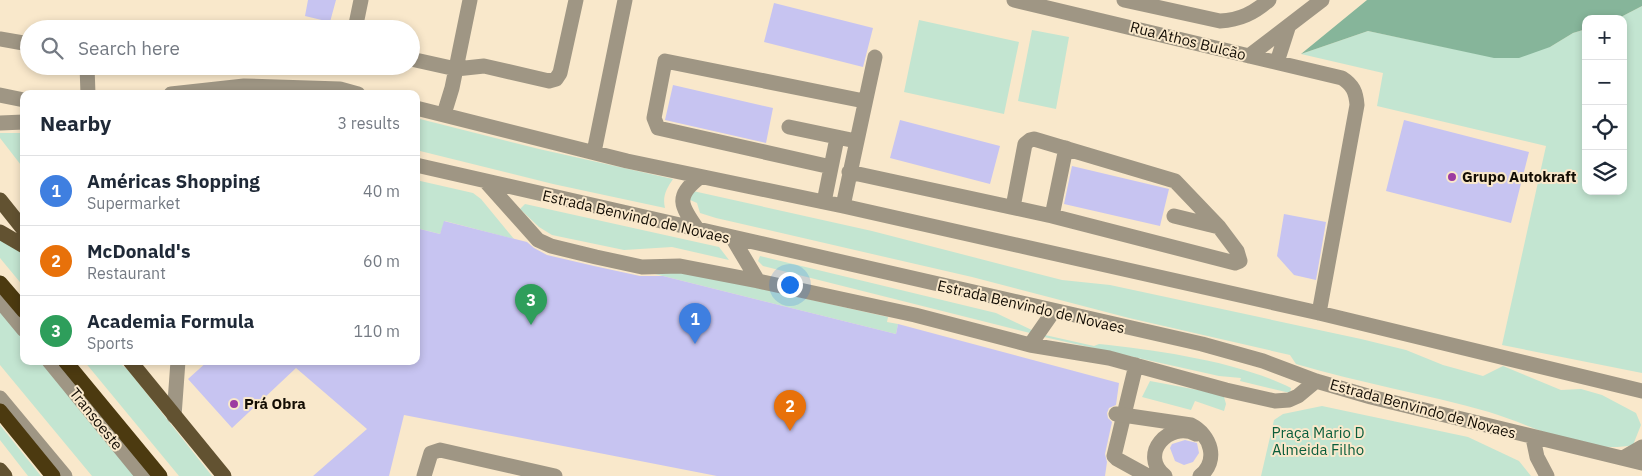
<!DOCTYPE html>
<meta charset="utf-8">
<style>
:root{--surface:#fff;--page:#f6f6f7;--text:#1f2937;--muted:#747a83;--line:#e0e1e3;--accent:#9c3aa1}
body{margin:0;font-family:"IBM Plex Sans",sans-serif;background:var(--page);color:var(--text)}
.controls{position:absolute;right:15px;top:15px;display:grid;overflow:hidden;border-radius:10px;box-shadow:0 2px 8px #0003}
.controls button{width:45px;height:45px;display:grid;place-items:center;padding:0;border:0;border-bottom:1px solid var(--line);background:var(--surface);color:var(--text);font:25px sans-serif}
.you{position:absolute;left:789px;top:284px;width:18px;height:18px;margin:-12px;border:4px solid #fff;border-radius:50%;background:#1a73e8;box-shadow:0 0 0 8px #1a73e833}
.badge{display:grid;place-items:center;width:32px;height:32px;border-radius:50%;background:var(--accent);color:#fff;font-size:16px;font-weight:700}
.pin{position:absolute;translate:-50% -41px;filter:drop-shadow(0 1px 2px #0008)}
.pin::after{content:'';position:absolute;top:26px;width:18px;height:15px;background:inherit;clip-path:polygon(0 0,100% 0,50% 100%)}
.list{margin:0;padding:0;list-style:none}
h2{display:flex;justify-content:space-between;align-items:center;height:65px;margin:0;padding:0 20px;font-size:21px}
h2 small{font-size:16px;font-weight:400;color:var(--muted)}
.list li{display:grid;grid-template-columns:32px 1fr auto;gap:15px;align-items:center;box-sizing:border-box;height:70px;padding:0 20px;border-top:1px solid var(--line)}
.list b{display:block;font-size:19px;white-space:nowrap}
.list p{margin:0;font-size:16px;white-space:nowrap;color:var(--muted)}
.list em{font-size:16px;font-style:normal;color:var(--muted)}
.icon{flex:none;width:28px;height:28px;fill:none;stroke:currentColor;stroke-width:2;stroke-linecap:round;stroke-linejoin:round}
.map{position:relative;flex:none;width:1642px;height:476px;overflow:hidden}
.search{position:absolute;background:var(--surface);box-shadow:0 2px 8px #0003;left:20px;top:20px;width:400px;height:55px;display:flex;align-items:center;gap:12px;box-sizing:border-box;padding:0 18px;border-radius:28px;color:var(--muted);font-size:19px}
.panel{position:absolute;background:var(--surface);box-shadow:0 2px 8px #0003;left:20px;top:90px;width:400px;height:275px;border-radius:10px}
.map>svg:first-child{display:block}
</style>
<div class="map">
<svg width="1642" height="476" viewBox="0 0 1642 476">
<rect width="100%" height="100%" fill="#f9e8cb"/>
<path fill="#c3e5d1" d="M1642,6V373L1502,345L1546,146L1377,106L1383,73L1301,54L1368,31L1469,52L1550,47L1573,33L1586,29V191H1623V19H1617Z
M919,20L1019,42L1004,114L904,92Z
M1032,30L1069,37L1056,109L1018,101Z
M416,118L539,149L673,179C667,188 662,196 665,208L553,184L416,150Z
M24,133V169L0,138V133Z
M416,180L473,193L481,199L514,239L445,221L440,234L416,228Z
M693,191L872,231L1062,280L1110,285L1361,339L1406,350L1443,365L1483,376L1503,366L1561,390L1581,389L1602,395L1636,413L1641,425L1633,445C1585,455 1535,426 1489,412C1426,394 1360,383 1296,364L1290,355L1129,318L972,277L716,218L700,213L697,203L688,199Z
M525,204L719,247L729,260L672,247L624,250L552,235L539,227L520,209Z
M0,239L24,253V287L0,258Z
M760,256L996,313L1036,332L1034,334L763,266L758,261Z
M668,268L888,317L887,322L898,324L896,334L643,271Z
M0,311L24,340V361H41L135,476H92L0,365Z
M1045,335L1094,346L1099,344C1157,350 1240,362 1291,388L1290,393L1240,381L1241,378L1219,376L1044,337Z
M84,361H117L128,370L212,476H179Z
M1150,381L1214,393L1224,397L1226,404L1224,411L1195,401L1191,410L1142,397Z
M1322,406L1468,437L1519,461L1531,476H1261L1274,420L1283,414Z
M0,425L41,476H28L0,440Z"/>
<path fill="#86b59a" d="M1367,0H1642V6L1617,19H1586V29L1573,33L1550,47L1519,58H1494L1368,31L1301,54Z"/>
<path fill="#c7c4f1" d="M308,0H336L330,22L305,16Z
M774,3L873,28L863,67L764,42Z
M673,85L773,108L766,143L665,120Z
M900,120L1000,146L990,184L890,158Z
M1404,120L1529,152L1511,223L1386,191Z
M1072,166L1169,189L1160,226L1064,204Z
M1284,214L1326,222L1316,280L1294,275L1277,256Z
M444,221L527,242L534,248L547,255L594,266L640,276H663L896,334L898,324L1119,383L1116,405L1109,408L1107,413L1108,418L1112,422L1105,454L1107,462L1105,476H717L404,415L389,476H313L367,429L296,368L232,428L188,379L208,361H416V228L440,234Z
M1185,440L1197,443L1199,453L1193,462L1184,465L1175,461L1170,448L1172,444Z"/>
<g fill="none" stroke-linecap="round" stroke-linejoin="round">
<path stroke="#9f9684" stroke-width="15" d="M1014,0L1342,78C1353,85 1356,92 1357,105L1319,313
M1124,0L1220,21C1240,20 1254,13 1269,0
M355,29L361,0
M0,39L29,44
M1249,56L1322,0
M411,59L456,69L484,66L549,81L556,79L560,73L576,0
M1277,62L1288,28
M87,66L88,94
M171,94L244,86L340,89L358,94
M0,95L24,100
M416,108L627,161L843,206L1319,313L1642,391
M444,114L452,88L470,0
M0,123L24,122
M789,127L856,141
M594,152L625,0
M416,165L1202,344L1263,361L1316,381L1371,397L1642,463
M831,167L658,128L654,118L665,61L864,101
M849,172L1052,216L1235,263L1240,261L1237,251L1219,227L1175,181L1034,139L1030,140L1025,144L1013,207
M487,183L538,240L551,246L596,257L642,267L680,266L758,281L915,315L1030,345L1109,358L1226,390L1275,401L1289,400L1298,396L1316,381
M824,202L837,138
M843,206L875,57
M1052,216L1066,148
M1174,216L1219,227
M698,230C681,206 674,197 700,177
M733,239L758,281
M0,301L24,330
M1030,345L1053,312
M49,361L143,476
M1136,365L1114,456L1117,459L1148,476
M0,398L65,476
M174,416L178,361
M1533,438L1537,457L1547,476
M1623,458L1642,447
M424,476L431,453L440,450L555,476
M1165,476C1138,455 1169,420 1196,434"/>
<path stroke="#625231" stroke-width="15" d="M0,200L24,230
M0,232L24,246
M130,361L224,476
M0,470L5,476"/>
<path stroke="#4c3a10" stroke-width="15" d="M0,283L24,311
M65,361L160,476
M0,411L53,476"/>
<path stroke="#9f9684" stroke-width="15" d="M1116,414L1191,425C1211,435 1219,461 1200,476"/>
</g>
<g fill="#9c3aa1" stroke="#f9e8cb" stroke-width="2">
<circle cx="1452" cy="177" r="5"/>
<circle cx="234" cy="404" r="5"/>
</g>
<g text-anchor="middle" stroke-width="4" stroke-linejoin="round" paint-order="stroke">
<g font-size="15" fill="#130d04" stroke="#f9e8cb">
<text transform="translate(1188 41) rotate(14)" y="5">Rua Athos Bulcão</text>
<text transform="translate(636 217) rotate(13)" y="5">Estrada Benvindo de Novaes</text>
<text transform="translate(1031 307) rotate(13)" y="5">Estrada Benvindo de Novaes</text>
<text transform="translate(1423 409) rotate(15)" y="5">Estrada Benvindo de Novaes</text>
<text transform="translate(96 419) rotate(51)" y="5">Transoeste</text>
</g>
<g font-size="15" font-weight="bold" fill="#130d04" stroke="#f9e8cb" text-anchor="start">
<text x="1462" y="182">Grupo Autokraft</text>
<text x="244" y="409">Prá Obra</text>
</g>
<g font-size="15" fill="#0a5d3b" stroke="#f9e8cb">
<text x="1318" y="438">Praça Mario D<tspan x="1318" dy="17">Almeida Filho</tspan></text>
</g>
</g>
</svg>
<div class="controls">
<button>+</button>
<button>−</button>
<button><svg class="icon" aria-label="locate" viewBox="0 0 24 24"><circle cx="12" cy="12" r="6"/><path d="M12 2v4M12 18v4M2 12h4M18 12h4"/></svg></button>
<button><svg class="icon" aria-label="layers" viewBox="0 0 24 24"><path d="M12 4l9 5-9 5-9-5zM3 14l9 5 9-5"/></svg></button>
</div>
<div class="you"></div>
<div class="pin badge" style="left:695px;top:344px;background:#3f7fe0">1</div>
<div class="pin badge" style="left:790px;top:431px;background:#e8710a">2</div>
<div class="pin badge" style="left:531px;top:325px;background:#2e9e5b">3</div>
<div class="search"><svg class="icon" aria-label="search" viewBox="0 0 24 24"><circle cx="10" cy="10" r="6"/><path d="M15 15l6 6"/></svg>Search here</div>
<section class="panel">
<h2>Nearby<small>3 results</small></h2>
<ul class="list">
<li><span class="badge" style="background:#3f7fe0">1</span><div><b>Américas Shopping</b><p>Supermarket</p></div><em>40 m</em></li>
<li><span class="badge" style="background:#e8710a">2</span><div><b>McDonald's</b><p>Restaurant</p></div><em>60 m</em></li>
<li><span class="badge" style="background:#2e9e5b">3</span><div><b>Academia Formula</b><p>Sports</p></div><em>110 m</em></li>
</ul>
</section>
</div>
